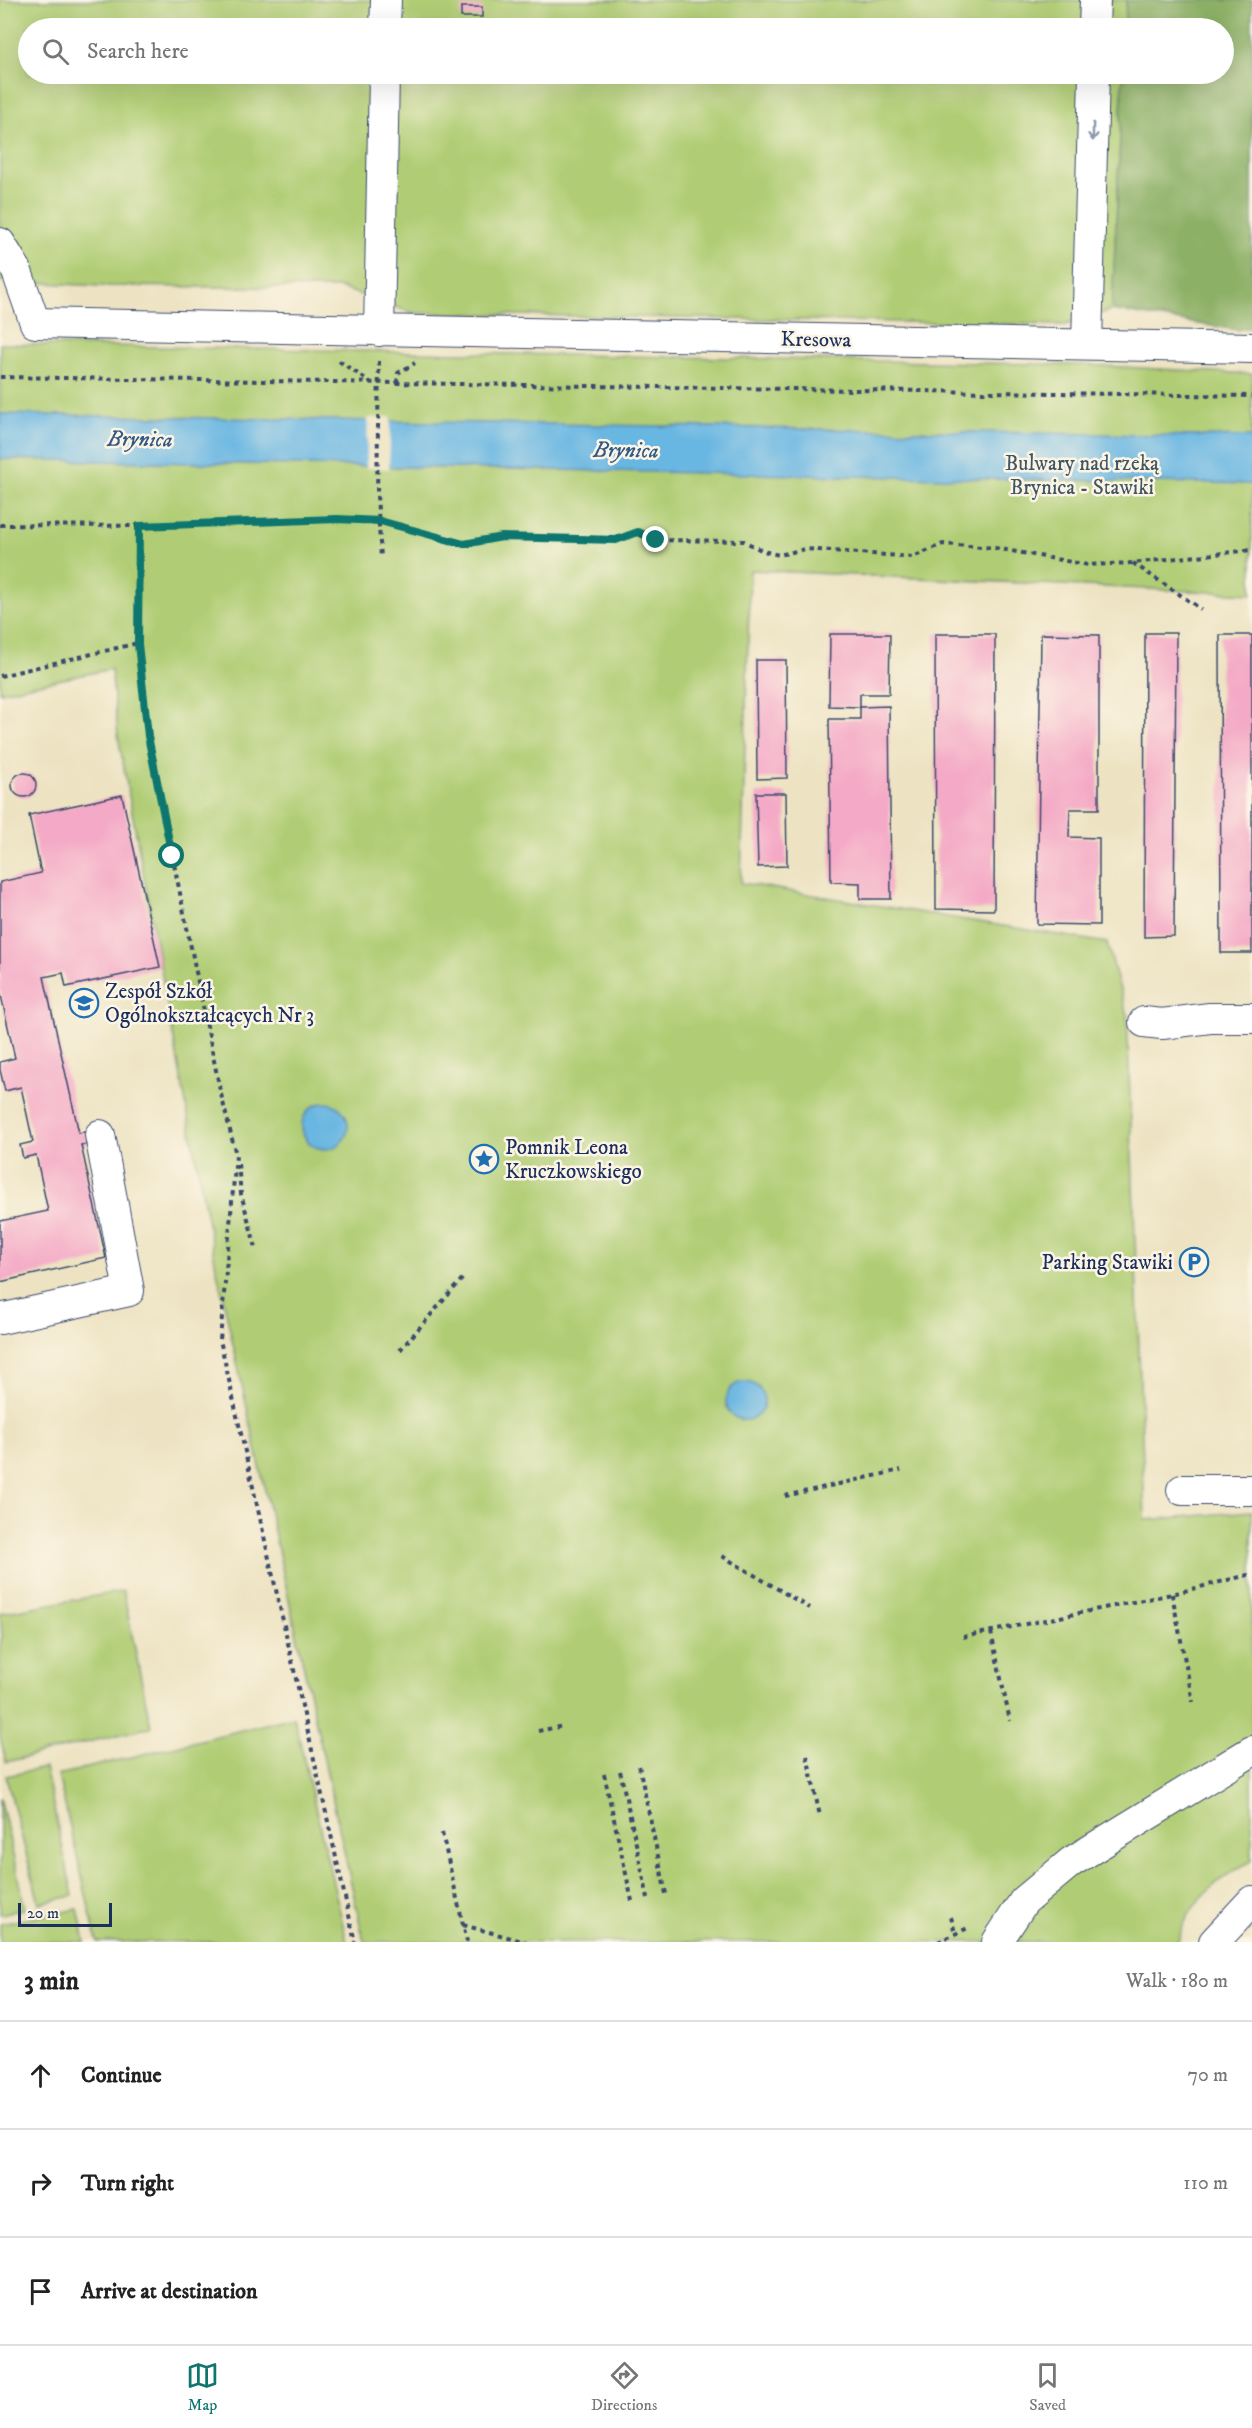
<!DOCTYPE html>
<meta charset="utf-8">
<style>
:root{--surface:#fff;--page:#f6f6f6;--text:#222;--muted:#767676;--line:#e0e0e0;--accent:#0f766e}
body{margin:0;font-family:"IM FELL DW Pica",serif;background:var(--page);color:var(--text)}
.scale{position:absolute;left:18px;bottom:15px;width:94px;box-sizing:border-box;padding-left:6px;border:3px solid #1b2f5e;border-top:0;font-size:16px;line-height:21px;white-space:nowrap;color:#1b2f5e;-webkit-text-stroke:4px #fcf5e5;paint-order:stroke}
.stop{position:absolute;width:18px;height:18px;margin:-14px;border:4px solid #0f766e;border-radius:50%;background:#fff}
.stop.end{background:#0f766e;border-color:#fff;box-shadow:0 2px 6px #0008}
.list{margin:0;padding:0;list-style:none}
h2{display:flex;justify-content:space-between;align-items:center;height:78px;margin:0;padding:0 24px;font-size:26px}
h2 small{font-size:20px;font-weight:400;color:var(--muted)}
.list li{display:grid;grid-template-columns:39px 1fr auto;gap:18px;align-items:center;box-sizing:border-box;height:108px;padding:0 24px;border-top:2px solid var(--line)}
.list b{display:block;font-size:22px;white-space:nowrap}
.list em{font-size:20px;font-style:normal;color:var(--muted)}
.icon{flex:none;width:33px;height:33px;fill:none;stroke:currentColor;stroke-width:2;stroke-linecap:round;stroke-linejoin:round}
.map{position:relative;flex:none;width:1252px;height:1942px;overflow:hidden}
.search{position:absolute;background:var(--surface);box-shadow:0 6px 24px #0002;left:18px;right:18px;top:18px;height:66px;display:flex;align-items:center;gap:15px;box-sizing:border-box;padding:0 21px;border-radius:33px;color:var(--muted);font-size:22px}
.sheet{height:402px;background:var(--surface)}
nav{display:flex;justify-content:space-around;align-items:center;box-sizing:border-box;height:84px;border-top:2px solid var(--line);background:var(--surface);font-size:16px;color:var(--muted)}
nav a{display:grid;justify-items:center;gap:3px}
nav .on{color:var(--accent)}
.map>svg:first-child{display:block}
</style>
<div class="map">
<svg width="1252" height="1942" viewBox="0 0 1252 1942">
<rect width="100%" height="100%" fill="#fcf5e5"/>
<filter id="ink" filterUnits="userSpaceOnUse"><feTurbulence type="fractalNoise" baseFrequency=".0167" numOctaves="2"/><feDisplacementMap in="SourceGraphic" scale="12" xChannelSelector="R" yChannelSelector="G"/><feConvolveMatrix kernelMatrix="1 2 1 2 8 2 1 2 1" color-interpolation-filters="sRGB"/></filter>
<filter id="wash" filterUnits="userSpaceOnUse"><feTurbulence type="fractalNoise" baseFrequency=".008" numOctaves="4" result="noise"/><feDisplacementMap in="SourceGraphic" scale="24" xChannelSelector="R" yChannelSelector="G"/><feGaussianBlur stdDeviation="1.35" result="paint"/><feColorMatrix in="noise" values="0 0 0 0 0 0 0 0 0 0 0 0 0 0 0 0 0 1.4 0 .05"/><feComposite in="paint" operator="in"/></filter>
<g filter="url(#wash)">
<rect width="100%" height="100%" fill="#ede3c2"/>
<path fill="#b0cd74" stroke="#667e69" stroke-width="1.5" d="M0,0H1126L1125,28H28V74H1123L1112,310L1065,325L413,313L341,288L103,286L0,281Z
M0,344L1085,365L1252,374V594L750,570L741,883L1107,943L1127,1014L1145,1520L1252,1511V1861C1219,1876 1186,1905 1178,1942H364L215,1262L118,736L111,669L0,692Z
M123,1591L151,1727L6,1762L0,1737V1645L2,1636L0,1613Z
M294,1717L347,1942H97L58,1775Z
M45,1768L73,1896L39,1903L6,1776Z
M0,1797L25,1909L0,1914Z
M78,1909L85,1942H0V1924Z"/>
<path fill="#8cb066" stroke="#547062" stroke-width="1.5" d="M1126,0H1252V327L1237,330L1112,310L1123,74H1224V28H1125Z"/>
<path fill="#68b6e2" stroke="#4272a0" stroke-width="1.5" d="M0,414L1252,437V484L0,459Z
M302 1126a23 23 0 1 1 46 0a23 23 0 1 1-46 0Z
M726 1401a19 19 0 1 1 38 0a19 19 0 1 1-38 0Z"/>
<path fill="#ede3c2" d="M391,417L389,469L366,468L368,418Z"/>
<g id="blocks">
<path fill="#f4aac6" d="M461,7H482V17H461Z
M1145,633H1176L1174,936L1144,937Z
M830,634H890L889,694H860V707L829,706Z
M935,634H995L994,910L936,909Z
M1041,634L1099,635V809H1070L1069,837L1099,838V925L1037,924Z
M1220,635H1252V953H1221Z
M756,660H786L787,778L757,779Z
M889,706L891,899H860V883L831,882L829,719H860V707Z
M12 785a12 12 0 1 1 24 0a12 12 0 1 1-24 0Z
M756,793H786L787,866L758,867Z
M122,795L160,967L66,987L63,973L44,977L79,1133L88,1131L90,1144L81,1145L106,1258L0,1282V1221L48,1211L36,1155L23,1158L20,1145L33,1142L21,1087L5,1091L0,1070V1062L15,1058L0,991V882L41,873L29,815Z"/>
</g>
</g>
<g filter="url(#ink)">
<use href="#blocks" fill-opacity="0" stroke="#3a4a6d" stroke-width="1.5"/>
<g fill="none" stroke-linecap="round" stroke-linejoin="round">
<g stroke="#3a4a6d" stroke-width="32">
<path id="minor" d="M385,28L386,0
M1094,28L1095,0
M0,243L16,269L35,323L1252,348
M379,331L384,74
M1087,344L1094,74
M1144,1022L1162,1024L1210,1018H1252
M0,1319L129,1291L100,1135
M1182,1490H1252
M997,1942L1024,1901L1071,1862L1252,1751
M1214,1942L1252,1901"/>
</g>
<path stroke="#3a4a6d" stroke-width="4" stroke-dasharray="4.5 4.5" stroke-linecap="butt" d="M339,361L370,382
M379,361L377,495L381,558
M0,377L1252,396
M397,383L398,373L415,363
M0,525L139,526L337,519L380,521L464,544L502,537L617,539L638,532L656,540L744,541L763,551L779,555L805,549L913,557L943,544L995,548L1088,565L1132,563L1252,550
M139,526L138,643L148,736L220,1090L236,1155L220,1340L355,1942
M1133,563L1201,609
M0,676L138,643
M238,1164L241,1194L256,1248
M400,1350L463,1278
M785,1496L901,1470
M722,1556L810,1608
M1172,1594L1193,1702
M991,1632L1010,1721
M963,1637L1172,1594L1252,1574
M538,1731L563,1726
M807,1756L820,1816
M639,1766L666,1894
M620,1771L648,1898
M604,1774L632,1901
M442,1833L467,1942
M951,1917L955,1933
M463,1925L526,1942
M938,1942L970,1927"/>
<use href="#minor" stroke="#fff" stroke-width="30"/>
</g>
<defs><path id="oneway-shaft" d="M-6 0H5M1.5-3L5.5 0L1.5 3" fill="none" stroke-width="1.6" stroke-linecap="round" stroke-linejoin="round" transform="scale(1.5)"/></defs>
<use stroke="#8d97ae" href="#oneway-shaft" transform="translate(1093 132) rotate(91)"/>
</g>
<g fill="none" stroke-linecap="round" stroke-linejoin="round" filter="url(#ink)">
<path stroke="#0f766e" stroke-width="8" d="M172,856L148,736L138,644L139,526L337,519L380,521L464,544L502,537L616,540L638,532L656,540"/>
</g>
<defs>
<g id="school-ring" transform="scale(1.5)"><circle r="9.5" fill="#fcf5e5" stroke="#1f6fb2" stroke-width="1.5"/><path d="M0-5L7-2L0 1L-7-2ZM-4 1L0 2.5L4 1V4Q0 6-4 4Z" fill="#1f6fb2"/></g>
<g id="sight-ring" transform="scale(1.5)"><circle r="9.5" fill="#fcf5e5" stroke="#1f6fb2" stroke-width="1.5"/><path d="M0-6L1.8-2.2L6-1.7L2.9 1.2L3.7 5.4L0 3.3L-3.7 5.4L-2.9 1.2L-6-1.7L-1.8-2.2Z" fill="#1f6fb2"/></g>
<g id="parking-ring" transform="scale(1.5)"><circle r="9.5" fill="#fcf5e5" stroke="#1f6fb2" stroke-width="1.5"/><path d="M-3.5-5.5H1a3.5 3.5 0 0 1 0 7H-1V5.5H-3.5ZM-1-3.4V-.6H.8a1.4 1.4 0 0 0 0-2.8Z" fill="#1f6fb2"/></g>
</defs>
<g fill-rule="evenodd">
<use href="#school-ring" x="84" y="1003"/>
<use href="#sight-ring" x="484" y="1159"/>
<use href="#parking-ring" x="1194" y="1262"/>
</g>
<g text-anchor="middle" stroke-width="5" stroke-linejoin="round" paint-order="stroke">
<g font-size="21" fill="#1b2f5e" stroke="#fcf5e5">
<text transform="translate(816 339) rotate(1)" y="7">Kresowa</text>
</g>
<g font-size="21" fill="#405664" stroke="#fcf5e5">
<text x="1082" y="470">Bulwary nad rzeką<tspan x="1082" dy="24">Brynica - Stawiki</tspan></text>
</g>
<g font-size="21" fill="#1b2f5e" stroke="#fcf5e5" text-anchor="start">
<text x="105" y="998">Zespół Szkół<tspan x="105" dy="24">Ogólnokształcących Nr 3</tspan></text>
<text x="505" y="1154">Pomnik Leona<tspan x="505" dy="24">Kruczkowskiego</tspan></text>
<text x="1173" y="1269" text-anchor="end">Parking Stawiki</text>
</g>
<g font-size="22" font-style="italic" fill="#325886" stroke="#fcf5e5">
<text transform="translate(140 438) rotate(1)" y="8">Brynica</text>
<text transform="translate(626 449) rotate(1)" y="8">Brynica</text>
</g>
</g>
</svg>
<div class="scale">20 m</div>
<div class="stop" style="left:172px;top:856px"></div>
<div class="stop end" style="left:656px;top:540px"></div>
<div class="search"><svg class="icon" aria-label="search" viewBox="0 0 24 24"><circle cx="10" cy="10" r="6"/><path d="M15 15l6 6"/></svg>Search here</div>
</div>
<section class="sheet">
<h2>3 min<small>Walk · 180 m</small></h2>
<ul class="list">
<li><svg class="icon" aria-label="ahead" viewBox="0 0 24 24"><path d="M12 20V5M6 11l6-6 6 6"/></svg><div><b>Continue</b></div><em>70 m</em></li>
<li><svg class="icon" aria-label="right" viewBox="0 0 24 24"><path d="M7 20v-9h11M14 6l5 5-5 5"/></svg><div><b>Turn right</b></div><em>110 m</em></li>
<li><svg class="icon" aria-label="arrive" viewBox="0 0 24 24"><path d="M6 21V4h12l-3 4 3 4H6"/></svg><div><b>Arrive at destination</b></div></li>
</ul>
</section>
<nav>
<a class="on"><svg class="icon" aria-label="map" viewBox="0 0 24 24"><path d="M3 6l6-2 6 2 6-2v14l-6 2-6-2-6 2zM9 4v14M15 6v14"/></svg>Map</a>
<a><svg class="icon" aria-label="directions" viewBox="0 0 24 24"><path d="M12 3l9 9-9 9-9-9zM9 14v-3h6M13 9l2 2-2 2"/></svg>Directions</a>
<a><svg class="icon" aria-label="saved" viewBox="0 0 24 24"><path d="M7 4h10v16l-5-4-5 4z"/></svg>Saved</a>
</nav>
